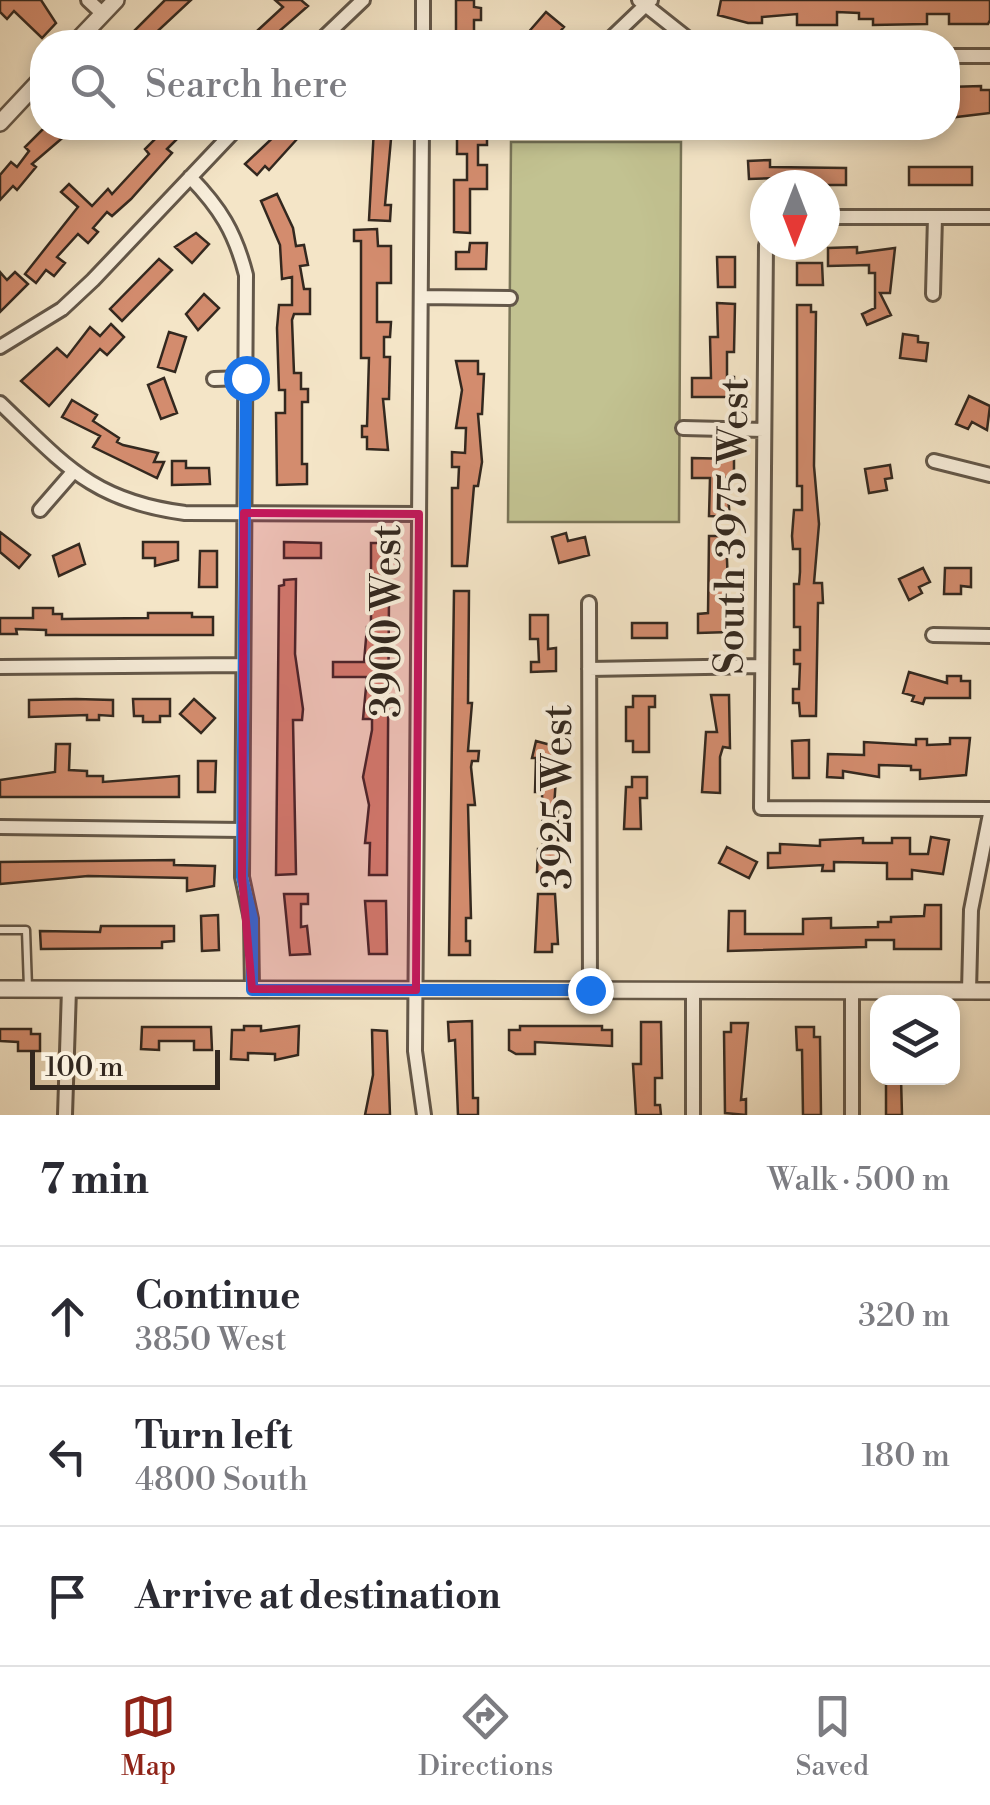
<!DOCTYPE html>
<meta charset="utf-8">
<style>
:root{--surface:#fff;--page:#f7f7f7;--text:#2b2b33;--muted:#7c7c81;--line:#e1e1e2;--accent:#8f2418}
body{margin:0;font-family:"Libre Bodoni",serif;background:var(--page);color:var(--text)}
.controls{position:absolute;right:30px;bottom:30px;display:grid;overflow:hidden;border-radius:20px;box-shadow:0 5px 15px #0003}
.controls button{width:90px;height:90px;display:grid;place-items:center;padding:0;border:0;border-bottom:2px solid var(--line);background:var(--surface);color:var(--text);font:50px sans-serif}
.compass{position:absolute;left:750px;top:170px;width:90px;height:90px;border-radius:50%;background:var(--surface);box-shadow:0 5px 15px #0003;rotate:180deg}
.scale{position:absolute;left:30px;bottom:25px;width:190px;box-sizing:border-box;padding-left:10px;border:5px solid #33281f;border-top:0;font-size:28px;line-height:35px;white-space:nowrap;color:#33281f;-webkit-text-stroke:8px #f8eedb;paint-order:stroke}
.stop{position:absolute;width:30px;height:30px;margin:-22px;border:8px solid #1a73e8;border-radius:50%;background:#fff}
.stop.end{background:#1a73e8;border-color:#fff;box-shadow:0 2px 10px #0008}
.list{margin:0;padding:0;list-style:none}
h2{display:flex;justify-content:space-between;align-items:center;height:130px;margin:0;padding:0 40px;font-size:42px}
h2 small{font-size:32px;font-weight:400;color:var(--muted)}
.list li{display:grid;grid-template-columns:65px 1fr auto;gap:30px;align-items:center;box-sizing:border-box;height:140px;padding:0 40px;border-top:2px solid var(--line)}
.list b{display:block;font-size:38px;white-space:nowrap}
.list p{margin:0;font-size:32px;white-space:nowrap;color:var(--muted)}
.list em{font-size:32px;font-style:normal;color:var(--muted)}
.icon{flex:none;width:55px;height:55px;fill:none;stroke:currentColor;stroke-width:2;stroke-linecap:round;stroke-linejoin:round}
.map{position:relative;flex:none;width:990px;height:1115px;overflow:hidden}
.search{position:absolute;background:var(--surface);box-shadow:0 5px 15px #0003;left:30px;right:30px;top:30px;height:110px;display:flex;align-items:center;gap:25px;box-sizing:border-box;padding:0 35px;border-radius:40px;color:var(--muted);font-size:38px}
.sheet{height:550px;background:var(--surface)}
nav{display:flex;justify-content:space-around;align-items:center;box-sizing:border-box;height:140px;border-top:2px solid var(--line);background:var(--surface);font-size:28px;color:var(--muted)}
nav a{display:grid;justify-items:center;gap:5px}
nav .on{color:var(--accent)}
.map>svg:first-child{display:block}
</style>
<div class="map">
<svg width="990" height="1115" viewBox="0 0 990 1115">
<rect width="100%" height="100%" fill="#f4e5c7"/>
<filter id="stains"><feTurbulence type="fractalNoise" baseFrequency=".002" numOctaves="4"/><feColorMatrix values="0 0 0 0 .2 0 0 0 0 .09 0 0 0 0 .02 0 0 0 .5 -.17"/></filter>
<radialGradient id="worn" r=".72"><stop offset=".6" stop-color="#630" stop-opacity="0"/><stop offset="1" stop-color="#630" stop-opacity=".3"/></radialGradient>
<path fill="#c2c291" stroke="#7a7558" stroke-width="2.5" d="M511,142H681L679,522H508Z"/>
<path fill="#d38c6e" stroke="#33281f" stroke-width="2.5" d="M0,0H41L56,23L42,38L14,11L7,19L0,12Z
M165,0H191L146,42H123Z
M275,0H301L308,6L267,42H245L283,7Z
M456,0H474V7L481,8V20H474V42H456Z
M721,0H990V20L988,24H949V14H927V24L873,25V19H859V13L837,12V25H797V14L762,17V23H748L718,15Z
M546,12L564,27L551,42H536L526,35Z
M981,86V90H990V113L948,118V87Z
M44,128H74L32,164L36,167L17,190L13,186L0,200V175L11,162L17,167L29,151L25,147Z
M166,128H188L167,149L172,153L131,199L112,216L107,212L93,228L98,232L88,243L78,234L57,257L65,263L54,276L46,270L36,283L25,274L78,207L61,192L69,184L92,206L108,189L112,194L149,154L145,149Z
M283,128H307L269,170L265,166L257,175L245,164Z
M374,128H392L385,205H391L390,221L369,220Z
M463,128H487V145H478V165H487V189H470V233L454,232V180H467V154H457V138H463Z
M770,160V167L846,168V185H781L782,178L749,179L748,161Z
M909,167H972V185H909Z
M277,194L293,228L296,246L304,245L308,265L300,266L304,289H310V314H294L292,320L294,373H301V389H308V402H302V464H307V484L277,485L276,413H285V390H279L277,328L279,305H292V277L282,279L280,245L261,201Z
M377,229L378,246H391V283H377V322H391L390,337H384V357H390L389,399H383L388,450L367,449V437H362V426H367L369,358H361V241H354V230Z
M196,233L209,244L192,263L175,247Z
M470,243H487L486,269H456V252H469Z
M857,247V253L895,248L890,293H880L891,315L867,325L862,314L875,308V273H869V265L828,266V248Z
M717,257H735V287H718Z
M159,259L172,270L122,321L110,309Z
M797,263H822L823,285H797Z
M0,272L7,280L15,272L28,284L0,312Z
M204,294L219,308L198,330L186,314Z
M717,303L735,304L734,352H727V377H734V397H692V378H711L710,337H718Z
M797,305H811V312H816L814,466L819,524L814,583H822L823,603H818L816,716H800L799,703H793V689H799L800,664H794V650H800V627H794V584H799L800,572V549H793L792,536L794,510H802V486H797Z
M111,324L124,337L107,355L100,349L49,406L21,381L57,348L67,357L90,327L100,336Z
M169,332L186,337L175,372L158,367Z
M903,334L918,336V342L928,343L926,361L900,358Z
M456,361H478V374H484L482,414H478L482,462L478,486H474L467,566H452V488H458L459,467H452V452L465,453L466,428H456L462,390Z
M164,378L177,413L161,419L148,385Z
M969,396L990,406L987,430L972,422L968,429L956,424Z
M72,400L97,415L93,421L119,438L117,442L123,445L158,453L154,462H164L157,478L93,447L100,436L62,417Z
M692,458L734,459V479L726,478L730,517L709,516L710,478H692Z
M172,461H186V468H209L210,484L172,485Z
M890,465L892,478L885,479L887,490L869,493L865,469Z
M0,532L30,555L19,568L0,552Z
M566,533L568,541L585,537L589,555L559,563L552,537Z
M709,536H726L730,632L698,633V614L708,613Z
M143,542H178V560L155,566V558H143Z
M284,542L321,543V558H284Z
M371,543H386L385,596H389L387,875H369L370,843H365L369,805L363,777L372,730V719H363L367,677H333V662H364L367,627H371Z
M79,544L85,564L59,576L53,556Z
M200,551H217V587H199Z
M923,568L930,582L919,587L922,593L909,600L899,579Z
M945,568H971V587L961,586V594H944Z
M296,579L295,654L303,709L302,720H293L296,874L276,875L279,586L284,585V580Z
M454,591H469L468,703H472L468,751H479L478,761H472L471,767L475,805H468L471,918H466V941H470V955H449Z
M33,608H53V614H62V619L148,618V613H192V617H213V635H46V630L16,629L17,634H0V618H33Z
M530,615H548V649L556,648V671L531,672V662H539L538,639H530Z
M632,623H667V638H632Z
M909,672L947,683V676H961V681H970V698H925L923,704L912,701L914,696L903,693Z
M711,695H729L730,748L723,747L720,757V793L702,792L706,732H717Z
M633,696H655V707H649V752H633V741H626V707H633Z
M76,699L113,700V716L99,715V720H87V715L29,717V700Z
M133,699H170V716H160V722H143V716H134Z
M194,699L215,718L201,733L180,714Z
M950,738H970L966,775L920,779V770H911V766L879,765V777L843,771V778L827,777L828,754L864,755V742L916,745V739H927V745L950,744Z
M809,740V778H793L792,741Z
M536,741L558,747L554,808H558V864H553V872H537L538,849H543L542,792H535L536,758H532Z
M56,744H70L69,770L87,771V776H103V782L179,776V797H0V780L55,772Z
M198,761H216L215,792H198Z
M632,777H647V798H640L641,829H624L626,787H632Z
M931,837L949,840L943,874L912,870V879H887V863L834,862V871H822L823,865L768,868V853H780V844L820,846V840L863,838V843H892V838H910V854H928Z
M727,847L757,862L749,878L719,863Z
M174,860V865L215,866L214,886L187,891V878L88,876L0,884V862Z
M284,894H308V904H301V927L307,926L310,954L290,955Z
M538,894H555L558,944H552V952H535Z
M365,901H386L387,954H369Z
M925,905H941V949H894V940H866V947L728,951L729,911H745V934H803V919L831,918V928L878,927V922H891V917L924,916Z
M218,915L219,950L202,951L201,916Z
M101,926H174V941L162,942V948L41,949L40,931L100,932Z
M472,1021L473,1098H478V1115H458L455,1040L449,1041L448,1022Z
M641,1022H661L662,1078H655V1105H660L661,1115H636L633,1064H641Z
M731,1023H748L741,1100L746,1099V1115L725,1113L724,1032H731Z
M244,1026H261V1031L299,1026L298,1055L275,1060V1054L248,1053V1060L231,1059L232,1030H244Z
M520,1026H602V1030H612V1046L535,1042V1054H516L509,1050V1030H520Z
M142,1027H211L212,1050H194V1041H159V1050L141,1049Z
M796,1027H814V1037H820L821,1115H803L802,1050H797Z
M0,1029H31V1034H40V1051H18V1042L0,1041Z
M372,1030L387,1031L390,1115H365L373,1075Z
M886,1078H901L902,1115H886Z"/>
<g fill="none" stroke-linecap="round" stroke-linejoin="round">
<g stroke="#635749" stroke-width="11">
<path id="service" d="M0,930H26L28,988"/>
</g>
<g stroke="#635749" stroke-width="18">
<path id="minor" d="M88,0L103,14
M639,0L687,38L700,42
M319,42L363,0
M423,42V0
M607,42L651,0
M948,56H990
M422,128L415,1051L424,1115
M190,177C220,208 235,232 246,275L242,877L251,919L252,989
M825,217H990
M766,245L761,808L990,809
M933,294L935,217
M421,297L510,298
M0,347L62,309L93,280L237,128
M214,379L245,378
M0,403C64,464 92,501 185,513L419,514
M683,428L764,430
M934,461L990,475
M40,510L73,472
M589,603L590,990
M933,635L990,636
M0,667L243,665
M589,669L762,666
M0,827L242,830
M969,991L971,910L990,814
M65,1115L69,989
M693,1115V991
M852,1115V991"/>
</g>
<g stroke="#635749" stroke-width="20">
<path id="tertiary" d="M76,42L116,0
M0,123L42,78
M0,989L990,991"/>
</g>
<use href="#service" stroke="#f8eedb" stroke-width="6"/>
<use href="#minor" stroke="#f8eedb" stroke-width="12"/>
<use href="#tertiary" stroke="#f8eedb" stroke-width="15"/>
</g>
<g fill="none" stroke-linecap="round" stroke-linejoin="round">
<path stroke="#1a73e8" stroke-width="12" d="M246,378L242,877L252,919V990H590"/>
</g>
<path fill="#c2185b" fill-opacity="0.2" stroke="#c2185b" stroke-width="8" stroke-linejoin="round" d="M244,513L419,514L416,990L252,989L242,877Z"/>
<g text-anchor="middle" stroke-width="8" stroke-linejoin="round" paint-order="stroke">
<g font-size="40" fill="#33281f" stroke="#f8eedb">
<text transform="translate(731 526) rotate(-89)" y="14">South 3975 West</text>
<text transform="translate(386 621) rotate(-90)" y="14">3900 West</text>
<text transform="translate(557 797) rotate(-90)" y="14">3925 West</text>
</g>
</g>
<rect width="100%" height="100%" filter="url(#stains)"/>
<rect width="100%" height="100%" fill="url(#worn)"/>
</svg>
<div class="controls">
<button><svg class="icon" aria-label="layers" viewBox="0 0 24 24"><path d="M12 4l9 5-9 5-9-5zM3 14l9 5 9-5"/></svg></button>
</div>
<svg class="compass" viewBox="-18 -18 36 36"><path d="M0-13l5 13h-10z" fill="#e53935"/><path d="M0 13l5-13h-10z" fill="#7c7c81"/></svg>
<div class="scale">100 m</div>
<div class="stop" style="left:246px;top:378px"></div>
<div class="stop end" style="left:590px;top:990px"></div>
<div class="search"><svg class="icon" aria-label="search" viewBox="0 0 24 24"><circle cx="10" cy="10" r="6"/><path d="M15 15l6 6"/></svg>Search here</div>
</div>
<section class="sheet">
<h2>7 min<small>Walk · 500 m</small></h2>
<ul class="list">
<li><svg class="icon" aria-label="ahead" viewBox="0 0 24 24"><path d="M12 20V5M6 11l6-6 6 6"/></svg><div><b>Continue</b><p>3850 West</p></div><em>320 m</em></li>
<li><svg class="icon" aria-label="left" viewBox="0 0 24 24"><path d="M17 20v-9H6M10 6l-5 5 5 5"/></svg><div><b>Turn left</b><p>4800 South</p></div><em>180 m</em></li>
<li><svg class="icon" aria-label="arrive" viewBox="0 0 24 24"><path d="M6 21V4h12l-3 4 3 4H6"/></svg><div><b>Arrive at destination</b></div></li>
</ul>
</section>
<nav>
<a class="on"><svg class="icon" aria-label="map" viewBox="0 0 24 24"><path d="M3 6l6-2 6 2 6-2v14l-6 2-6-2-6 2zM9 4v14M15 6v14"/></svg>Map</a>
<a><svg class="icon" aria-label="directions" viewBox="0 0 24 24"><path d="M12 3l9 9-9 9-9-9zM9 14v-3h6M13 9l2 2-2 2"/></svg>Directions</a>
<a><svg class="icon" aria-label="saved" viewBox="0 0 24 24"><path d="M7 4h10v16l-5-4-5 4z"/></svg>Saved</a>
</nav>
